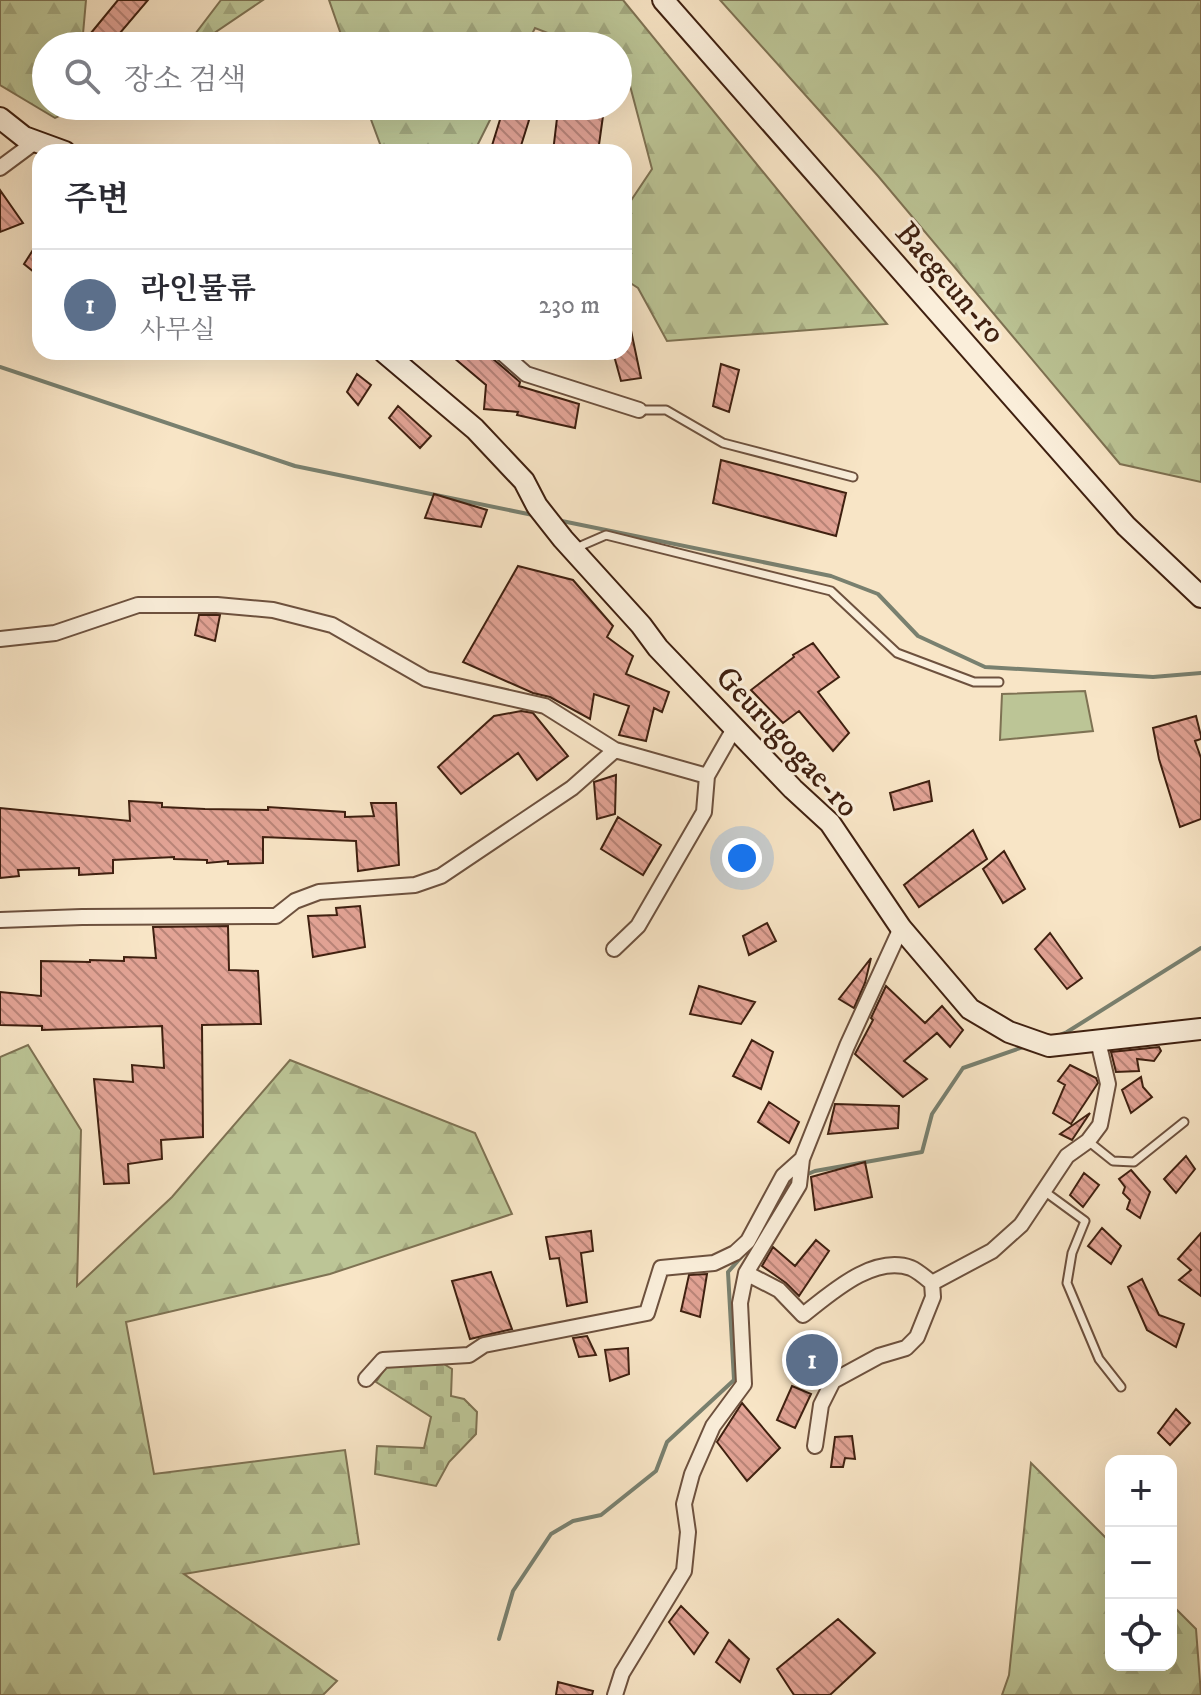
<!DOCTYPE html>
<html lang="ko">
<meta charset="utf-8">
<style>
:root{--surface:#fff;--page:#f7f7f7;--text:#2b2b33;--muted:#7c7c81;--line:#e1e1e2;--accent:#8f2418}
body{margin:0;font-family:"IM FELL DW Pica","Noto Serif KR",serif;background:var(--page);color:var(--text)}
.controls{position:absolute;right:24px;bottom:24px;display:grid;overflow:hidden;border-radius:16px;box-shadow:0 8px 32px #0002}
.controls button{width:72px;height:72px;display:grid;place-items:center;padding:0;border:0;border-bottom:2px solid var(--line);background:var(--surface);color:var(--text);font:40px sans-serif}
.you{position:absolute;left:742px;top:858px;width:28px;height:28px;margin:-20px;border:6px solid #fff;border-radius:50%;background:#1a73e8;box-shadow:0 0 0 12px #1a73e833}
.badge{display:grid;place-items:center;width:52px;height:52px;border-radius:50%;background:var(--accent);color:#fff;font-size:26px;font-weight:700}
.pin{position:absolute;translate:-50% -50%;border:4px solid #fff;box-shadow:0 2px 8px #0006}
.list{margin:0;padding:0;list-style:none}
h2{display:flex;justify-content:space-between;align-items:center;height:104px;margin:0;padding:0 32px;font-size:34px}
h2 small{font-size:26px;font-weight:400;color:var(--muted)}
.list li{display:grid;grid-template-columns:52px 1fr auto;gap:24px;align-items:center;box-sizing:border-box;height:112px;padding:0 32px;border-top:2px solid var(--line)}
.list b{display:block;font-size:30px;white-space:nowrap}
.list p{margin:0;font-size:26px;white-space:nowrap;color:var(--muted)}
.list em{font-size:26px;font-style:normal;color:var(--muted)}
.icon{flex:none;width:44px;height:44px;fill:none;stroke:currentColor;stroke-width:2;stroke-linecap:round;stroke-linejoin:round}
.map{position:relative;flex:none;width:1201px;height:1695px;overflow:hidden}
.search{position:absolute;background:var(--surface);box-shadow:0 8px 32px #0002;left:32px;top:32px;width:600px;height:88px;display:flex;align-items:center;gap:20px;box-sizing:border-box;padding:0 28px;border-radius:44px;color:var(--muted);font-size:30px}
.panel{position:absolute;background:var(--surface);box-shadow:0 8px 32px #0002;left:32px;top:144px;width:600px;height:216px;border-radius:24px}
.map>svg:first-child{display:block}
</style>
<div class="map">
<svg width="1201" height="1695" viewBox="0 0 1201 1695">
<defs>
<pattern id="forest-firs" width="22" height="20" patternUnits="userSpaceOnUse" patternTransform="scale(2)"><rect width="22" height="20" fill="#bcc596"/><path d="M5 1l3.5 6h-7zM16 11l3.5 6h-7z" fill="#a3a980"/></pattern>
<pattern id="cemetery-stones" width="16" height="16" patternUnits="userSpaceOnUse" patternTransform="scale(2)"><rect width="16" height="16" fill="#bcc596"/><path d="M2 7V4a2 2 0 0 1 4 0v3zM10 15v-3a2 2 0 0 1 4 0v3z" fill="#a3a980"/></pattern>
<pattern id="building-back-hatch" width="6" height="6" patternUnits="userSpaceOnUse" patternTransform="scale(2)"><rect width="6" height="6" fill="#e2a395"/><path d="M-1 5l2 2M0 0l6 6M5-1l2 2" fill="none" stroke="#b98478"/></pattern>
</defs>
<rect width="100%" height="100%" fill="#f8e5c6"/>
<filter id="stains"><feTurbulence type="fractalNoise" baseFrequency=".0025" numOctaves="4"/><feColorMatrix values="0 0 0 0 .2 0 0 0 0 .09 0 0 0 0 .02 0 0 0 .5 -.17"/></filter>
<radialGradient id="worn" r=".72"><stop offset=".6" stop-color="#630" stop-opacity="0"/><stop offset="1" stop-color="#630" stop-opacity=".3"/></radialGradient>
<path fill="#bcc596" stroke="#7e7253" stroke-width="2" d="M1085,691L1093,731L1000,740L1002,694Z"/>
<path fill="url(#forest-firs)" stroke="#7e7253" stroke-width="2" d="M0,0H86L83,34L98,46H46V106H82L55,118L0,85Z
M221,0H263L195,46H186Z
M329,0H623L887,324L667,341L638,288L624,279V211L652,169L624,63L618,60V46H581L535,28L526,46H345Z
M720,0H1201V482L1120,464L878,176Z
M366,106H497L474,152H383Z
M28,1045L81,1130L77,1286L172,1197L290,1060L475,1133L512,1214L330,1274L126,1322L154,1474L345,1450L359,1544L184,1574L337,1681L323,1695H0V1057Z
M1031,1463L1111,1543V1665H1171V1604L1196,1629L1201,1695H1002L1009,1675Z"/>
<path fill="url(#cemetery-stones)" stroke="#7e7253" stroke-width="2" d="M439,1361L452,1369L451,1396L464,1399L477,1412L476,1434L449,1462L436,1486L375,1474L377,1446L424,1448L431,1417L376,1382L388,1364Z"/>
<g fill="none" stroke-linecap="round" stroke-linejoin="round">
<path stroke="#79806f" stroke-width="4" d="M0,367L295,466L533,515
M557,520L831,576L878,594L918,636L985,667L1153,677L1201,673
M1057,1036L1067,1032L1201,948
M803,1176L815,1171L922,1152L932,1114L963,1068L1026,1046
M778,1199L788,1181L794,1179
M499,1639L513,1591L551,1534L573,1521L601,1515L656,1471L667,1442L734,1380L728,1272L752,1245"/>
</g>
<path fill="url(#building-back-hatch)" stroke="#3f2010" stroke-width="2" d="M118,0H148L109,46H106L91,33Z
M503,110L530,117L519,152H490Z
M558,110L603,116L598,152H553Z
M0,190L23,223L0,232Z
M40,239V277L24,264Z
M624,321H629L641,378L621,381L613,352H624Z
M447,352H485L520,382L519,386L579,404L575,428L517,415L518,412L484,409L486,385Z
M721,364L739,370L729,412L713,406Z
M357,374L371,385L358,405L347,392Z
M398,406L431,436L420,448L389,418Z
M721,460L846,493L836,536L713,503Z
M434,494L487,510L481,527L425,518Z
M518,566L573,580L613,626L607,637L633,656L626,674L669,692L662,712L654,708L646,741L619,735L629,706L594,694L590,719L550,697L533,693L463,662Z
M199,615H220L215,641L195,635Z
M813,643L839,677L818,692L849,733L833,751L799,711L783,723L751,690L794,657L793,655Z
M521,711L533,713L568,756L537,780L518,753L461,794L438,767L494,716Z
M1196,716L1201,736V739L1195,741L1201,758V819L1180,827L1159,759L1153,728Z
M616,775L615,814L597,819L594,782Z
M929,781L932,801L894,810L890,793Z
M129,801L162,803V807L205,809L268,810V807L345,812V817L374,816L371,803H396L399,865L358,871L356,841L263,837V863L228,864V861L207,863V860L174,859V857L113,860V873L79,875V868L18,870L19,876L0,878V808L130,821Z
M618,817L661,845L643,875L601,849Z
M973,830L987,859L919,907L904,885Z
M1004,851L1025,889L1003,903L983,869Z
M360,906L365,947L313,957L308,916L337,915L336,908Z
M767,923L776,941L749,955L743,936Z
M228,926L229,970L258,971L261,1024L202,1025L203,1137L161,1140L162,1159L128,1164L129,1183L104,1184L94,1079L133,1082L132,1065L164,1068L162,1026L42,1030V1026L0,1025V992L41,996V961L90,962V960L124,961V957L156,958L153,927Z
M1050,933L1082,978L1067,989L1035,949Z
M871,958L865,983L854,1008L839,999Z
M699,986L755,1002L741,1024L690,1014Z
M886,986L925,1023L942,1006L963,1030L950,1047L937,1033L904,1061L927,1079L903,1097L855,1054L873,1020L871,1018Z
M752,1040L773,1052L761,1089L733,1076Z
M1159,1047L1161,1051L1154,1061L1137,1059L1139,1071L1116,1072L1111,1052Z
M1070,1065L1096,1078L1098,1083L1071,1124L1053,1113L1065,1085L1058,1081Z
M1141,1077L1143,1087L1152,1097L1131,1113L1122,1090Z
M769,1102L799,1122L789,1143L758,1122Z
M835,1104L899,1106L898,1128L828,1134Z
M1090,1113L1072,1140L1060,1134Z
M1186,1156L1195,1169L1176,1193L1164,1179Z
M865,1162L872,1197L815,1210L811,1177Z
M1131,1170L1150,1192L1140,1218L1127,1209L1130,1200L1123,1193L1125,1187L1119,1179Z
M1084,1173L1099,1185L1083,1207L1070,1195Z
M1102,1228L1121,1246L1111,1264L1088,1246Z
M591,1231L593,1251L581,1253L587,1302L567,1306L559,1258L550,1259L546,1237Z
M1201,1233V1296L1179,1280L1191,1270L1178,1259Z
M816,1240L829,1251L799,1296L786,1283L762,1266L773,1247L795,1266Z
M491,1272L512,1329L470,1339L452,1281Z
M707,1274L700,1317L681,1311L689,1275Z
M1142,1279L1159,1315L1184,1324L1176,1347L1147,1330L1128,1287Z
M587,1336L596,1355L579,1357L573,1338Z
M628,1348L629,1374L610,1381L605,1350Z
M792,1386L811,1394L795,1428L777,1420Z
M742,1403L780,1448L747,1481L717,1442Z
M1176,1409L1190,1423L1170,1445L1158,1433Z
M852,1436L855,1459L845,1458L843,1467H831L835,1437Z
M681,1606L708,1633L694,1654L669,1622Z
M838,1619L875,1653L830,1695H794L777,1669Z
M729,1640L749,1659L740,1682L716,1662Z
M558,1682L593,1691L592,1695H556Z"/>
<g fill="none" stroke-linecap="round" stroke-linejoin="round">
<g stroke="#6d513e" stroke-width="11">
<path id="lane" d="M639,410H666L723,443L853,477
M576,548L606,535L831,591L897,653L974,682H999
M1088,1141L1113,1161L1134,1162L1184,1122
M1044,1191L1085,1221L1072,1253L1067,1283L1099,1359L1121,1387"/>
</g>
<g stroke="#6d513e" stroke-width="18">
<path id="street" d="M0,168L35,142
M501,352L526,374L639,410
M0,639L55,633L138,605H217L273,610L332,625L426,679L545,706L615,750L707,776
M0,920L82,917L276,916L295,901L319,892L415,885L441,876L572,788L615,750
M614,949L638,926L704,812L707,776L735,727
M746,1273L779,1290L803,1315C830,1294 873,1254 911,1268C918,1271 926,1278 932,1283
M932,1283L992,1251L1021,1225L1067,1156L1088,1141L1100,1125L1108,1084L1098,1041
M366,1379L383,1360L469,1355L484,1345L647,1313L661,1268L714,1263L735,1253L748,1241L783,1176L802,1159
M815,1446L821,1405L833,1381L879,1356L906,1348L917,1337L933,1297L932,1283
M615,1695L622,1673L684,1571L688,1532L684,1504L692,1474L713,1426L744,1384L740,1303L746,1273L799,1185L802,1159L847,1046L901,928"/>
</g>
<g stroke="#3f2010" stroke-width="24">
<path id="secondary" d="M663,0L1126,526L1201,597
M0,118L24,137L65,152
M384,352L475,429L524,481L537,506L563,539L641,625L658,648L793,789L830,823L901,928L970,1009L1009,1032L1049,1046L1201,1029"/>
</g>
<use href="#lane" stroke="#faeeda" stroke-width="7"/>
<use href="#street" stroke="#faeeda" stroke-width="14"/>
<use href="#secondary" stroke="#faeeda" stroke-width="20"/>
</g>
<g text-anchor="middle" stroke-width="6" stroke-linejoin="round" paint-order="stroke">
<g font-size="32" fill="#3f2010" stroke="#faeeda">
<text transform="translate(951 282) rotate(49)" y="11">Baegeun-ro</text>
<text transform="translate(788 741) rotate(47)" y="11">Geurugogae-ro</text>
</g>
</g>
<rect width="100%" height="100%" filter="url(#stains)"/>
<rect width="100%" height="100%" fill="url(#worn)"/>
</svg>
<div class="controls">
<button>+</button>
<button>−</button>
<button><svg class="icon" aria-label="locate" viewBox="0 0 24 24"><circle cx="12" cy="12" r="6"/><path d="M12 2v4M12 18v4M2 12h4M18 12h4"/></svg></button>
</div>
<div class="you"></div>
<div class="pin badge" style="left:812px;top:1360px;background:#5c6f8a">1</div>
<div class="search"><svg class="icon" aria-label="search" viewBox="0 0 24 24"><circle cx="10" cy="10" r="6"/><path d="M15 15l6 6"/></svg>장소 검색</div>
<section class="panel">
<h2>주변<small></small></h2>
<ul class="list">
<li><span class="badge" style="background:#5c6f8a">1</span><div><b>라인물류</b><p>사무실</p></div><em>230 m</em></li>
</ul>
</section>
</div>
